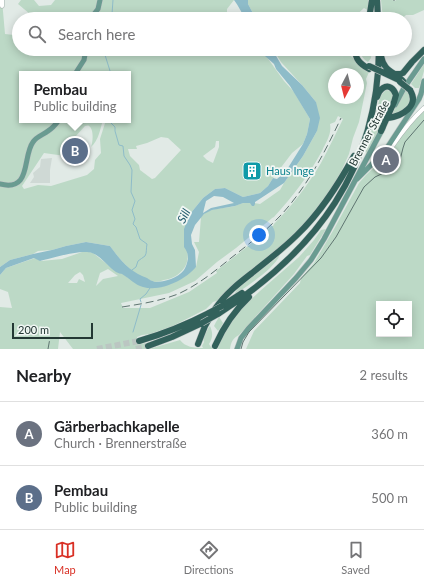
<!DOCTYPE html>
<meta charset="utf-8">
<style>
:root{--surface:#fff;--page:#f6f6f6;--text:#202124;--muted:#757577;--line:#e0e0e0;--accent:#d93025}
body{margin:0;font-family:Lato,sans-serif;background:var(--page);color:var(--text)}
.controls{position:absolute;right:12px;bottom:12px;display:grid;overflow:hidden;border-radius:0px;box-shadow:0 2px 10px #0003}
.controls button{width:36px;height:36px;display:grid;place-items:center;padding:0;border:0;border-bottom:1px solid var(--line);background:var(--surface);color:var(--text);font:20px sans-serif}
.compass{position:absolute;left:328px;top:68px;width:36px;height:36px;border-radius:50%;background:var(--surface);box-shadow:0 2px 10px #0003;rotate:187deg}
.scale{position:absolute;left:12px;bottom:10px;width:81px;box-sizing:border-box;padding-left:4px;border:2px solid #233834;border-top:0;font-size:11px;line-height:14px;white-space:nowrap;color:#233834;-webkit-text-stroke:3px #f1f7f4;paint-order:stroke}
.you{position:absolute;left:259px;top:235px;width:14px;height:14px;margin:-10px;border:3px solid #fff;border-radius:50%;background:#1a73e8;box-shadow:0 0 0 6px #1a73e833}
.badge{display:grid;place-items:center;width:26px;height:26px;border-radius:50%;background:var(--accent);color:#fff;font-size:13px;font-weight:700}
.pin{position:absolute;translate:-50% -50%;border:2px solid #fff;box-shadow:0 1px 4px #0006}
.popup{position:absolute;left:19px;top:71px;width:112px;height:52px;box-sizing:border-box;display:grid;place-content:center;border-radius:0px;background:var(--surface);filter:drop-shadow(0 1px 3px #0005);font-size:13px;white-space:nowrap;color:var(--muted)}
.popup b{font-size:15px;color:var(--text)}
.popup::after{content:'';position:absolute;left:50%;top:100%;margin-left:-8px;border:8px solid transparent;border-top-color:var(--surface)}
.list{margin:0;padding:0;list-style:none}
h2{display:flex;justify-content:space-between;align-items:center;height:52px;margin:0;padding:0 16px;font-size:17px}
h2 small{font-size:13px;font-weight:400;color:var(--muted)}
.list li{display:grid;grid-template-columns:26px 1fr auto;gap:12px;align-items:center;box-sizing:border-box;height:64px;padding:0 16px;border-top:1px solid var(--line)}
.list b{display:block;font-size:15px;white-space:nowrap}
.list p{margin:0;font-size:13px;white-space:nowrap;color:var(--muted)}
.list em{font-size:13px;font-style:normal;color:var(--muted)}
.icon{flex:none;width:22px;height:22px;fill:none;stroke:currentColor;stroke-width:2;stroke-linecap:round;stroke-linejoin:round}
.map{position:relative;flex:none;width:424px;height:349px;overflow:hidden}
.search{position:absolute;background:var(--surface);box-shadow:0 2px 10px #0003;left:12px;right:12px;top:12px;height:44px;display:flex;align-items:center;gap:10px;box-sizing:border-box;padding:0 14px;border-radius:22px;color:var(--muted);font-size:15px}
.sheet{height:180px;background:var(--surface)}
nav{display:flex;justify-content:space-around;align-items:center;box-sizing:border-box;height:56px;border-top:1px solid var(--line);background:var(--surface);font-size:11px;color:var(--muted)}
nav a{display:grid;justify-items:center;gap:2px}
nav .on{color:var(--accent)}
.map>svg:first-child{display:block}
</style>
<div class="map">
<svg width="424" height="349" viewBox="0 0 424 349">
<rect width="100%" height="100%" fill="#e1eae6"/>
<path fill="#cfd9d5" d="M52,158L50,170V183H30L34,177L33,173L40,167L41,159Z"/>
<path fill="#bcd9c6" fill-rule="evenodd" d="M0,0H2L5,34L14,35L15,44L19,43V49H261L284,81L294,92L310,119L307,134L303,144L292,153L273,178L268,186L260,193L243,197L225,188L215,189L203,198L190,214L187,250C191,266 179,278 164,280C161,281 157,282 155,282C151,281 141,277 138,275C127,268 117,256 110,246L86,242L66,246L52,250L38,251L33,254L10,260L0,267ZM22,74H128V120H106L100,139L101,153L95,160L94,169L87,175L51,186L38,185L24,189L22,186L44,153L65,156L62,147L75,137L85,126C86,126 88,125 89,126C94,129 93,142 91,147C99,140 100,129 103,120H22ZM161,137L168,138L181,150L155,178L152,179L140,170L139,165L130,156L128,149H137L136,146L147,143ZM216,141H219V147L213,163L207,160L203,156L215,147Z
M21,0H34L39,6L51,5L55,0H234L227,9V15L241,14L245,19H36L18,4Z
M248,0H368L369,11L364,8L352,19H256L248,4Z
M381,0H392L395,1L396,0H424V10L413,15H406C402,19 400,19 394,17L393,19H383Z
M273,49H344L358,63L369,72L366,79L367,83L359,122L353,138L349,154L336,183L326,199L310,218L295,234L243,277L219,300L213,302L206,309L173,326L150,334L142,335L137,337V338L140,344L146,343L149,349L180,340C185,347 194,348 203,348L202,346L204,342L203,338L209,327L210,326C213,333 213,337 209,344L211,347L218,349L219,344L229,325L244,306L260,291L299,257L314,240L321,230L326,229L310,255L307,256L294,274L239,335C233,338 231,342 230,349H73L60,332L58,349H0V307L12,308L8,292L0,289V275L6,268L35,258L41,261L62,259L85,251L93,253L117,272L123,274L128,278L162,287L196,267L199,252L194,242H199L201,217C209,207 223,209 235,206C238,205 241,203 244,203C249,202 255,203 260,204L280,190L284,183L303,156L317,131L316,102L302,85L281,62ZM334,74H358V98H334ZM338,116L343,119C336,133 329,148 321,163C308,185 292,206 274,224L273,226H271L257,239L216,271L217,273L189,292L150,308H123L121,303L169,293L195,281L217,262L236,248L271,219L272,218L274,217C293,196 309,175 322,151C326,142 332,134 330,124L335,122ZM108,269L118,276L103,279L96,286L100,273ZM80,272L83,275L85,282L79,279L77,283H68L75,275Z
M361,49H372L371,58L368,62C363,59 360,55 361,49Z
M424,64V71L419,88H415L411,84Z
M406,89C412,95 412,103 405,109C402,113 395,114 391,116L398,102Z
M386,90C400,92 390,102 387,109C387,110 386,115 386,116L367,153L365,152L370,137L380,97L383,93Z
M424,109V349H246L254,331L300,283L301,278L314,263L334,229L359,183L366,175L383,159L389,156L405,130ZM379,304H409V334H379Z
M280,255C274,268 253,282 240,291H238L236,294L235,293L238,288L258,271L270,263Z
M219,317L223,323L221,327L218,331L214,326L216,322Z"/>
<path fill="#8ebcc9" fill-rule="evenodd" d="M234,0H248V4L256,19H246C241,13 239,6 234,0Z
M263,49H272L282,66L302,85L316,102L320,118L317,131L303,156L284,183L255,202V204L254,206H252L250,203H243L235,206L212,210L204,214L195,225L191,235L192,244L195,250L196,267C185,280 161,292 143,287C135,285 129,278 122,274C121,274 118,273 116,272C108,267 101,256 92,253C82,249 52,258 40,261L34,258L6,268L0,275V267L10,260L33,254L52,250L66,246L86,242L110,246C120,260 130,272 147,278C149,280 153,281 155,282C165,282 178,278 184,270C186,267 187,263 188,259C188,254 187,251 184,247V229L190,214L203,198L215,189L225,188L243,197L260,193L268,186L273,178L277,179L286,171L303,144L307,134L310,119L290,86L276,69L274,64L265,56ZM214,196L223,197L234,203L211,208L203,213L206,201Z"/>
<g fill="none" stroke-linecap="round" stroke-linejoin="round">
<path stroke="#8ebcc9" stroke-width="1" d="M107,19L112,14L113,0
M105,49V55L111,74
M111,120L110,122L115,127V131L119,145L123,146L124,156L130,165L132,170L131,192L135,201L132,210L135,219L133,224L136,227L140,239L147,244C146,248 147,253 145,256C143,258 140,259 138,261L136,267L132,270
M141,302L140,299L146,294L150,288
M133,332L141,305"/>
<path stroke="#bbc6c2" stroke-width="6" stroke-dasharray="6 3" stroke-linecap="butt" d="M97,349L123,344L139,341
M136,349L148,346"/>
<g stroke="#a4b1ad" stroke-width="5">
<path id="minor" d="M2,6V0
M381,156L383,157C389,156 390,150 393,145C402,132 412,119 424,108"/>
</g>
<g stroke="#c1c7c6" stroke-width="6">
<path id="major" d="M90,19L98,9L100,0
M75,74L84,60L86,49
M395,105L404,88L424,59
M357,179L385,151L419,99L421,94L424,81
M0,184C32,192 22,157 33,142C37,136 43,135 48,131C53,128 56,124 59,120
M237,349L241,338L248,329L296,278L311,260L324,239L383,128"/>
</g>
<g stroke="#c1c7c6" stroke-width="7">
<path id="highway" d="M377,0L378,19
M369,19L372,0
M355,49C355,59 360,64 369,69
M381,56C384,72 394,71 403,81
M382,72L399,80
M395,74H400L403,73L412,62L424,50
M377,97C378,94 380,90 383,88C389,84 394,89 396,95L394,102L381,131
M388,118C402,116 420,106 410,90
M222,306L242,293
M215,309C225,294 239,283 252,273C268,260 283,249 297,235C321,212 338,185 354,156
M218,314C316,251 378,169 379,49
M139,341C163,334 186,325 209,313
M198,344L205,326L210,317
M148,346L172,337L202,323
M215,346C223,328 234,311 249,297"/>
</g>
<use href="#minor" stroke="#fff" stroke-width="4"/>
<use href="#major" stroke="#6a9b91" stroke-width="5"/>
<use href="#highway" stroke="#32615b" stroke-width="6"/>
<path stroke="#5e7470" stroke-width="1" d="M241,349L243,342L249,332L321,258L336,237L364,187L375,177L396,167L400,160L403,148L405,142L424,120"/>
<path stroke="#5e7470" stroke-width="1" stroke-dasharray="8 4" stroke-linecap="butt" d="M394,1V0
M122,307C141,304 160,301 178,294C198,285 215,271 231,258C249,244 267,230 282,214C308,185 325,152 341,118
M48,349L50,338"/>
<g stroke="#c1c7c6" stroke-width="7" stroke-linecap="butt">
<path id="highway-bridge" d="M369,66L382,72
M400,82L410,90
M209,313L222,306
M202,323L218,314"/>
</g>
<use href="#highway-bridge" stroke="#32615b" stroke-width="6"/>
</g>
<defs>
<g id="building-square" transform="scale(1)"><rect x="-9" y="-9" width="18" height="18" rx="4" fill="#0f9aa8" stroke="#f1f7f4"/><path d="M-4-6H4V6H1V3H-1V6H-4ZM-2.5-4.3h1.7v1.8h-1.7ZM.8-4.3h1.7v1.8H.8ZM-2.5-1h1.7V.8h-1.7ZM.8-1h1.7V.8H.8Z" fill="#fff"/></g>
</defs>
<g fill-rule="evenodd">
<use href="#building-square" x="252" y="171"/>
</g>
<g text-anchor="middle" stroke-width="3.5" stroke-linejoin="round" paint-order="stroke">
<g font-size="11" fill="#233834" stroke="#f1f7f4">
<text transform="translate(369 133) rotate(-62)" y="4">Brenner Straße</text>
</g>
<g font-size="11" fill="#0d838f" stroke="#f1f7f4" text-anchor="start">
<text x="266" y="175">Haus Inge</text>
</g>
<g font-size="12" font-style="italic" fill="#245c6e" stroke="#f1f7f4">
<text transform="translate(184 216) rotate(-62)" y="4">Sill</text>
</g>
</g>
</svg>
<div class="controls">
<button><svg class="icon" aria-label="locate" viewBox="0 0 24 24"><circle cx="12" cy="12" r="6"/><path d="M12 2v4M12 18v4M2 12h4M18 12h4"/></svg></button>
</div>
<svg class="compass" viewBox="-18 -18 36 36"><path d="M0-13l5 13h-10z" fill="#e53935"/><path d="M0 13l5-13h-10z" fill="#757577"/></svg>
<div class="scale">200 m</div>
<div class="you"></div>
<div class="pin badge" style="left:386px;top:160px;background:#6b7280">A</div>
<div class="pin badge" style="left:75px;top:151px;background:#5c6f8a">B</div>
<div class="popup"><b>Pembau</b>Public building</div>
<div class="search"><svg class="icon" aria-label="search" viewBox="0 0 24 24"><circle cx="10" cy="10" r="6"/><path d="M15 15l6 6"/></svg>Search here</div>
</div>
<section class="sheet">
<h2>Nearby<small>2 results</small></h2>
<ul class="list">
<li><span class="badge" style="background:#6b7280">A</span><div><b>Gärberbachkapelle</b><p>Church · Brennerstraße</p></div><em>360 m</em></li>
<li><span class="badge" style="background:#5c6f8a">B</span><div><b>Pembau</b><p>Public building</p></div><em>500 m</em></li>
</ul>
</section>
<nav>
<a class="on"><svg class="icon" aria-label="map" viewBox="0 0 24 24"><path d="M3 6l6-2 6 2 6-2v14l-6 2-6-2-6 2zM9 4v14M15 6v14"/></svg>Map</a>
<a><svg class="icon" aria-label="directions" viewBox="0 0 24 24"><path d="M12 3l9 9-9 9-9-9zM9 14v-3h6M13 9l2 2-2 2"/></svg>Directions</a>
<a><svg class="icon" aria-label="saved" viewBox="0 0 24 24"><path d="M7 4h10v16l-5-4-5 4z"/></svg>Saved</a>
</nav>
